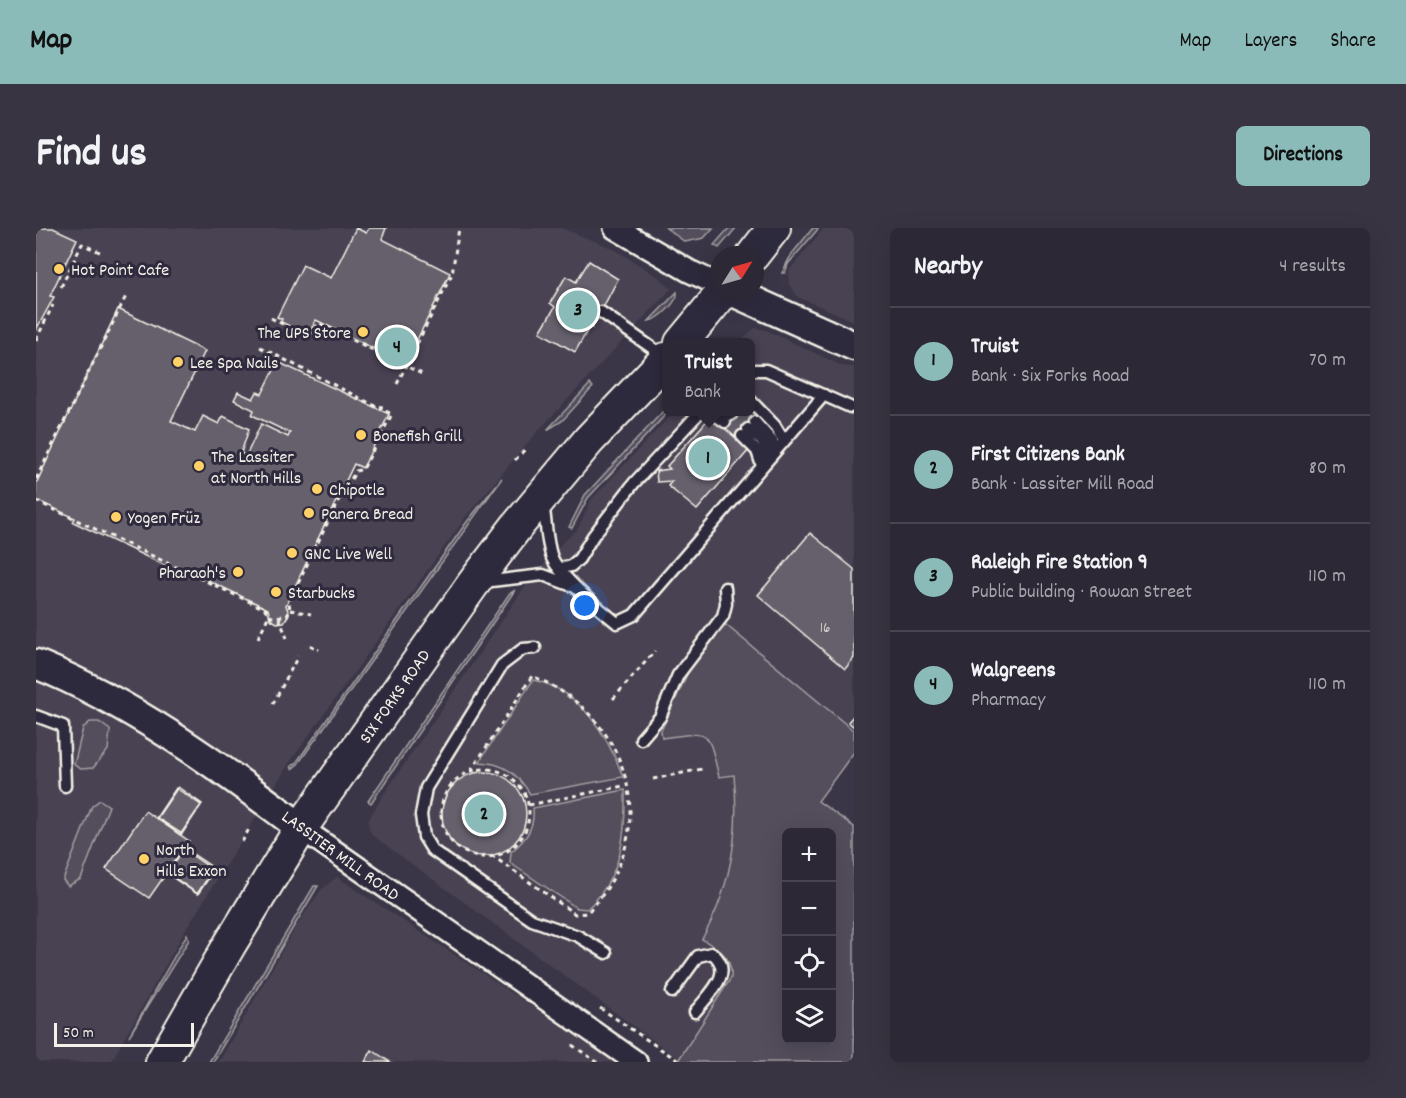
<!DOCTYPE html>
<meta charset="utf-8">
<style>
:root{--surface:#2c2835;--page:#383441;--text:#f1f3f6;--muted:#a6a6ad;--line:#484450;--accent:#8bbbb9}
body{margin:0;font-family:Dekko,sans-serif;background:var(--page);color:var(--text)}
.controls{position:absolute;right:18px;bottom:18px;display:grid;overflow:hidden;border-radius:9px;box-shadow:0 6px 24px #0002}
.controls button{width:54px;height:54px;display:grid;place-items:center;padding:0;border:0;border-bottom:2px solid var(--line);background:var(--surface);color:var(--text);font:30px sans-serif}
.compass{position:absolute;left:674px;top:18px;width:54px;height:54px;border-radius:50%;background:var(--surface);box-shadow:0 6px 24px #0002;rotate:53deg}
.scale{position:absolute;left:18px;bottom:15px;width:140px;box-sizing:border-box;padding-left:6px;border:3px solid #f4f1e8;border-top:0;font-size:16px;line-height:21px;white-space:nowrap;color:#f4f1e8;-webkit-text-stroke:4px #2f2a3d;paint-order:stroke}
.you{position:absolute;left:549px;top:378px;width:21px;height:21px;margin:-15px;border:4px solid #fff;border-radius:50%;background:#1a73e8;box-shadow:0 0 0 9px #1a73e833}
.badge{display:grid;place-items:center;width:39px;height:39px;border-radius:50%;background:var(--accent);color:#111;font-size:20px;font-weight:700}
.pin{position:absolute;translate:-50% -50%;border:3px solid #fff;box-shadow:0 2px 6px #0006}
.popup{position:absolute;left:626px;top:110px;width:93px;height:78px;box-sizing:border-box;display:grid;place-content:center;border-radius:9px;background:var(--surface);filter:drop-shadow(0 2px 4px #0005);font-size:20px;white-space:nowrap;color:var(--muted)}
.popup b{font-size:22px;color:var(--text)}
.popup::after{content:'';position:absolute;left:50%;top:100%;margin-left:-12px;border:12px solid transparent;border-top-color:var(--surface)}
.list{margin:0;padding:0;list-style:none}
h2{display:flex;justify-content:space-between;align-items:center;height:78px;margin:0;padding:0 24px;font-size:26px}
h2 small{font-size:20px;font-weight:400;color:var(--muted)}
.list li{display:grid;grid-template-columns:39px 1fr auto;gap:18px;align-items:center;box-sizing:border-box;height:108px;padding:0 24px;border-top:2px solid var(--line)}
.list b{display:block;font-size:22px;white-space:nowrap}
.list p{margin:0;font-size:20px;white-space:nowrap;color:var(--muted)}
.list em{font-size:20px;font-style:normal;color:var(--muted)}
.icon{flex:none;width:33px;height:33px;fill:none;stroke:currentColor;stroke-width:2;stroke-linecap:round;stroke-linejoin:round}
.map{position:relative;flex:none;width:818px;height:834px;overflow:hidden;border-radius:9px}
header{display:flex;align-items:center;gap:36px;box-sizing:border-box;height:84px;padding:0 30px;background:var(--accent);color:#111}
header strong{font-size:28px}
nav{display:flex;gap:33px;margin-inline-start:auto;font-size:21px}
.intro{display:flex;align-items:center;justify-content:space-between;box-sizing:border-box;height:144px;padding:0 36px}
h1{margin:0;font-size:42px}
.button{padding:15px 27px;border-radius:9px;background:var(--accent);color:#111;font-size:21px;font-weight:700}
main{display:flex;gap:36px;padding:0 36px}
aside{flex:1;background:var(--surface);border-radius:9px;box-shadow:0 6px 24px #0002}
.map>svg:first-child{display:block}
</style>
<header>
<strong>Map</strong>
<nav><a>Map</a><a>Layers</a><a>Share</a></nav>
</header>
<div class="intro"><h1>Find us</h1><a class="button">Directions</a></div>
<main>
<div class="map">
<svg width="818" height="834" viewBox="0 0 818 834">
<rect width="100%" height="100%" fill="#3b3647"/>
<filter id="ink" filterUnits="userSpaceOnUse"><feTurbulence type="fractalNoise" baseFrequency=".0167" numOctaves="2"/><feDisplacementMap in="SourceGraphic" scale="12" xChannelSelector="R" yChannelSelector="G"/><feConvolveMatrix kernelMatrix="1 2 1 2 8 2 1 2 1" color-interpolation-filters="sRGB"/></filter>
<g filter="url(#ink)">
<path fill="#484352" fill-rule="evenodd" d="M0,0H525L576,20L624,50L635,61L502,203L431,287L254,534L147,706L75,834H0Z
M788,0H818V93L762,69L753,56V43Z
M719,100L730,102L806,138L818,139V524L782,573L818,599V834H647L336,607L333,600L332,593L344,572L488,360L528,313L541,302L556,271L638,184H714V115L702,114ZM750,604H796V812H750Z
M301,649L580,834H183L261,697L285,662Z"/>
<path fill="#534e5c" stroke="#a4a0a2" stroke-width="1.5" fill-rule="evenodd" d="M630,0H677L668,10L649,14Z
M693,0H700L683,20L678,17Z
M777,0H783L752,36L749,45H746L755,27Z
M641,64C643,72 625,91 613,93Z
M554,156L557,159L526,193L511,202Z
M630,180L632,184L552,270L536,300L533,299L549,267Z
M466,250L262,536L256,541L255,538L260,535L430,295Z
M479,362L335,575L332,573L473,366Z
M690,397L818,503V524L782,573L818,599V834H647L643,831L695,750C697,729 683,721 666,711C695,660 704,605 698,547L683,549C671,499 675,504 626,510L625,503L655,438ZM750,604H796V812H750Z
M497,452C544,461 572,508 587,549L494,566C482,546 468,535 443,534Z
M54,494H63L74,502L72,522L57,540L45,541L38,537L47,500Z
M589,562C590,606 586,649 551,681L541,680L474,635L475,624C489,612 499,601 497,580Z
M64,572L73,578L45,651L32,658L27,652L56,578Z
M278,658H282L177,834H173Z
M151,706L153,712L93,808Z"/>
<path fill="#65616c" stroke="#f4f1e8" stroke-width="1.5" d="M0,0H17L41,11L14,68L18,69L0,102Z
M0,0H17L41,11L14,68L18,69L0,102Z
M320,0L330,5L333,0H350L346,11L414,45L369,136L280,92L272,107L245,94L246,91L241,89L267,37L295,50Z
M553,33L582,51L556,100L554,98L539,124L504,104L519,79L514,75L530,48L540,54Z
M82,81L169,123L135,193L159,204L167,188L183,196L187,188L213,201L205,225L210,228L225,196L252,209L254,205L216,187L218,182L198,172L202,164L217,171L221,164L226,166L242,134L353,186L327,240L318,236L250,377L253,386L248,394L241,395L234,391L232,381L157,345L155,350L37,294L39,290L0,272V256Z
M714,175L726,185L703,212L686,198L698,184H714Z
M675,188L713,222L661,282L632,258L636,253L621,254L620,243L634,241L631,238Z
M774,305L818,341V430L809,441L722,367Z
M818,487V499L812,494Z
M406 586a42 42 0 1 1 84 0a42 42 0 1 1-84 0Z
M142,559L166,576L146,606L121,590Z
M140,560L165,577L144,607L120,590Z
M109,583L153,613L113,670L70,641Z
M148,620L179,641L162,666L132,645Z
M147,621L177,642L161,666L130,645Z
M336,822L354,834H329Z"/>
<g fill="none" stroke-linecap="round" stroke-linejoin="round">
<g stroke="#f4f1e8" stroke-width="15">
<path id="lane" d="M565,84L629,129
M714,142H730L814,179
M714,172L739,198L748,213
M675,184L689,194
M690,184L695,187
M719,194L736,213L739,222
M712,201L726,213L734,229
M706,208L721,223L726,238
M507,275C510,292 510,313 516,330C526,351 563,380 581,395L598,387L788,167
M524,340L535,338L543,331L557,308L598,255L664,184
M447,354L507,347L539,359
M499,420L487,421L466,437L390,560L385,587L388,609L396,622L496,692L542,708L570,725
M0,488L27,498L29,558
M605,511L624,489L642,447L687,388L690,376L689,360
M636,764L662,728L676,725C700,744 673,766 659,784"/>
</g>
<g stroke="#f4f1e8" stroke-width="26">
<path id="street" d="M579,0L653,43L683,57
M265,600L600,834"/>
</g>
<g stroke="#f4f1e8" stroke-width="33">
<path id="secondary" d="M695,63L818,118
M0,436C96,475 183,538 265,600"/>
</g>
<g stroke="#f4f1e8" stroke-width="36">
<path id="primary" d="M717,27L738,0
M645,115L688,63
M126,834L194,716L265,600L437,356L481,298L553,212L630,131"/>
</g>
<path stroke="#f4f1e8" stroke-width="3" stroke-dasharray="4.5 4.5" stroke-linecap="butt" d="M25,59L46,16L66,25
M235,90L273,110L282,95L388,147
M0,112L17,77
M224,119L345,181
M361,156L416,46L423,0
M479,232L490,221
M0,251L91,66
M0,273L229,381L235,389L251,388L254,382L253,374L303,271L320,243L327,241L356,186L345,181L346,175
M254,382L275,386
M243,390L251,410
M222,410L233,387
M274,417L283,422
M577,471L619,423
M237,476L262,428
M405 585a44 44 0 1 1 88 0a44 44 0 1 1-88 0Z
M435,543L496,448C595,488 629,605 551,685L539,686L458,629
M617,551L666,541
M493,577L592,557
M206,614L213,601
M564,780L644,834
M536,817L561,834"/>
<use href="#lane" stroke="#2f2a3d" stroke-width="10"/>
<use href="#street" stroke="#2f2a3d" stroke-width="21"/>
<use href="#secondary" stroke="#2f2a3d" stroke-width="28"/>
<use href="#primary" stroke="#2f2a3d" stroke-width="32"/>
</g>
</g>
<g fill="#ffd166" stroke="#2f2a3d" stroke-width="2">
<circle cx="23" cy="41" r="6"/>
<circle cx="327" cy="104" r="6"/>
<circle cx="142" cy="134" r="6"/>
<circle cx="325" cy="207" r="6"/>
<circle cx="163" cy="238" r="6"/>
<circle cx="281" cy="261" r="6"/>
<circle cx="273" cy="285" r="6"/>
<circle cx="80" cy="289" r="6"/>
<circle cx="256" cy="325" r="6"/>
<circle cx="202" cy="344" r="6"/>
<circle cx="240" cy="364" r="6"/>
<circle cx="108" cy="631" r="6"/>
</g>
<g text-anchor="middle" stroke-width="6" stroke-linejoin="round" paint-order="stroke">
<g font-size="15" fill="#d0cdc9">
<text x="789" y="404">16</text>
</g>
<g font-size="18" fill="#f4f1e8" stroke="#2f2a3d" text-anchor="start">
<text x="35" y="47">Hot Point Cafe</text>
<text x="315" y="110" text-anchor="end">The UPS Store</text>
<text x="154" y="140">Lee Spa Nails</text>
<text x="337" y="213">Bonefish Grill</text>
<text x="175" y="234">The Lassiter<tspan x="175" dy="21">at North Hills</tspan></text>
<text x="293" y="267">Chipotle</text>
<text x="285" y="291">Panera Bread</text>
<text x="92" y="295">Yogen Früz</text>
<text x="268" y="331">GNC Live Well</text>
<text x="190" y="350" text-anchor="end">Pharaoh's</text>
<text x="252" y="370">Starbucks</text>
<text x="120" y="627">North<tspan x="120" dy="21">Hills Exxon</tspan></text>
</g>
<g font-size="18" fill="#f4f1e8" stroke="#2f2a3d">
<text transform="translate(358 468) rotate(-55)" y="6">SIX FORKS ROAD</text>
<text transform="translate(305 627) rotate(36)" y="6">LASSITER MILL ROAD</text>
</g>
</g>
</svg>
<div class="controls">
<button>+</button>
<button>−</button>
<button><svg class="icon" aria-label="locate" viewBox="0 0 24 24"><circle cx="12" cy="12" r="6"/><path d="M12 2v4M12 18v4M2 12h4M18 12h4"/></svg></button>
<button><svg class="icon" aria-label="layers" viewBox="0 0 24 24"><path d="M12 4l9 5-9 5-9-5zM3 14l9 5 9-5"/></svg></button>
</div>
<svg class="compass" viewBox="-18 -18 36 36"><path d="M0-13l5 13h-10z" fill="#e53935"/><path d="M0 13l5-13h-10z" fill="#a6a6ad"/></svg>
<div class="scale">50 m</div>
<div class="you"></div>
<div class="pin badge" style="left:672px;top:230px">1</div>
<div class="popup"><b>Truist</b>Bank</div>
<div class="pin badge" style="left:448px;top:586px">2</div>
<div class="pin badge" style="left:542px;top:82px">3</div>
<div class="pin badge" style="left:361px;top:119px">4</div>
</div>
<aside>
<h2>Nearby<small>4 results</small></h2>
<ul class="list">
<li><span class="badge">1</span><div><b>Truist</b><p>Bank · Six Forks Road</p></div><em>70 m</em></li>
<li><span class="badge">2</span><div><b>First Citizens Bank</b><p>Bank · Lassiter Mill Road</p></div><em>80 m</em></li>
<li><span class="badge">3</span><div><b>Raleigh Fire Station 9</b><p>Public building · Rowan Street</p></div><em>110 m</em></li>
<li><span class="badge">4</span><div><b>Walgreens</b><p>Pharmacy</p></div><em>110 m</em></li>
</ul>
</aside>
</main>
